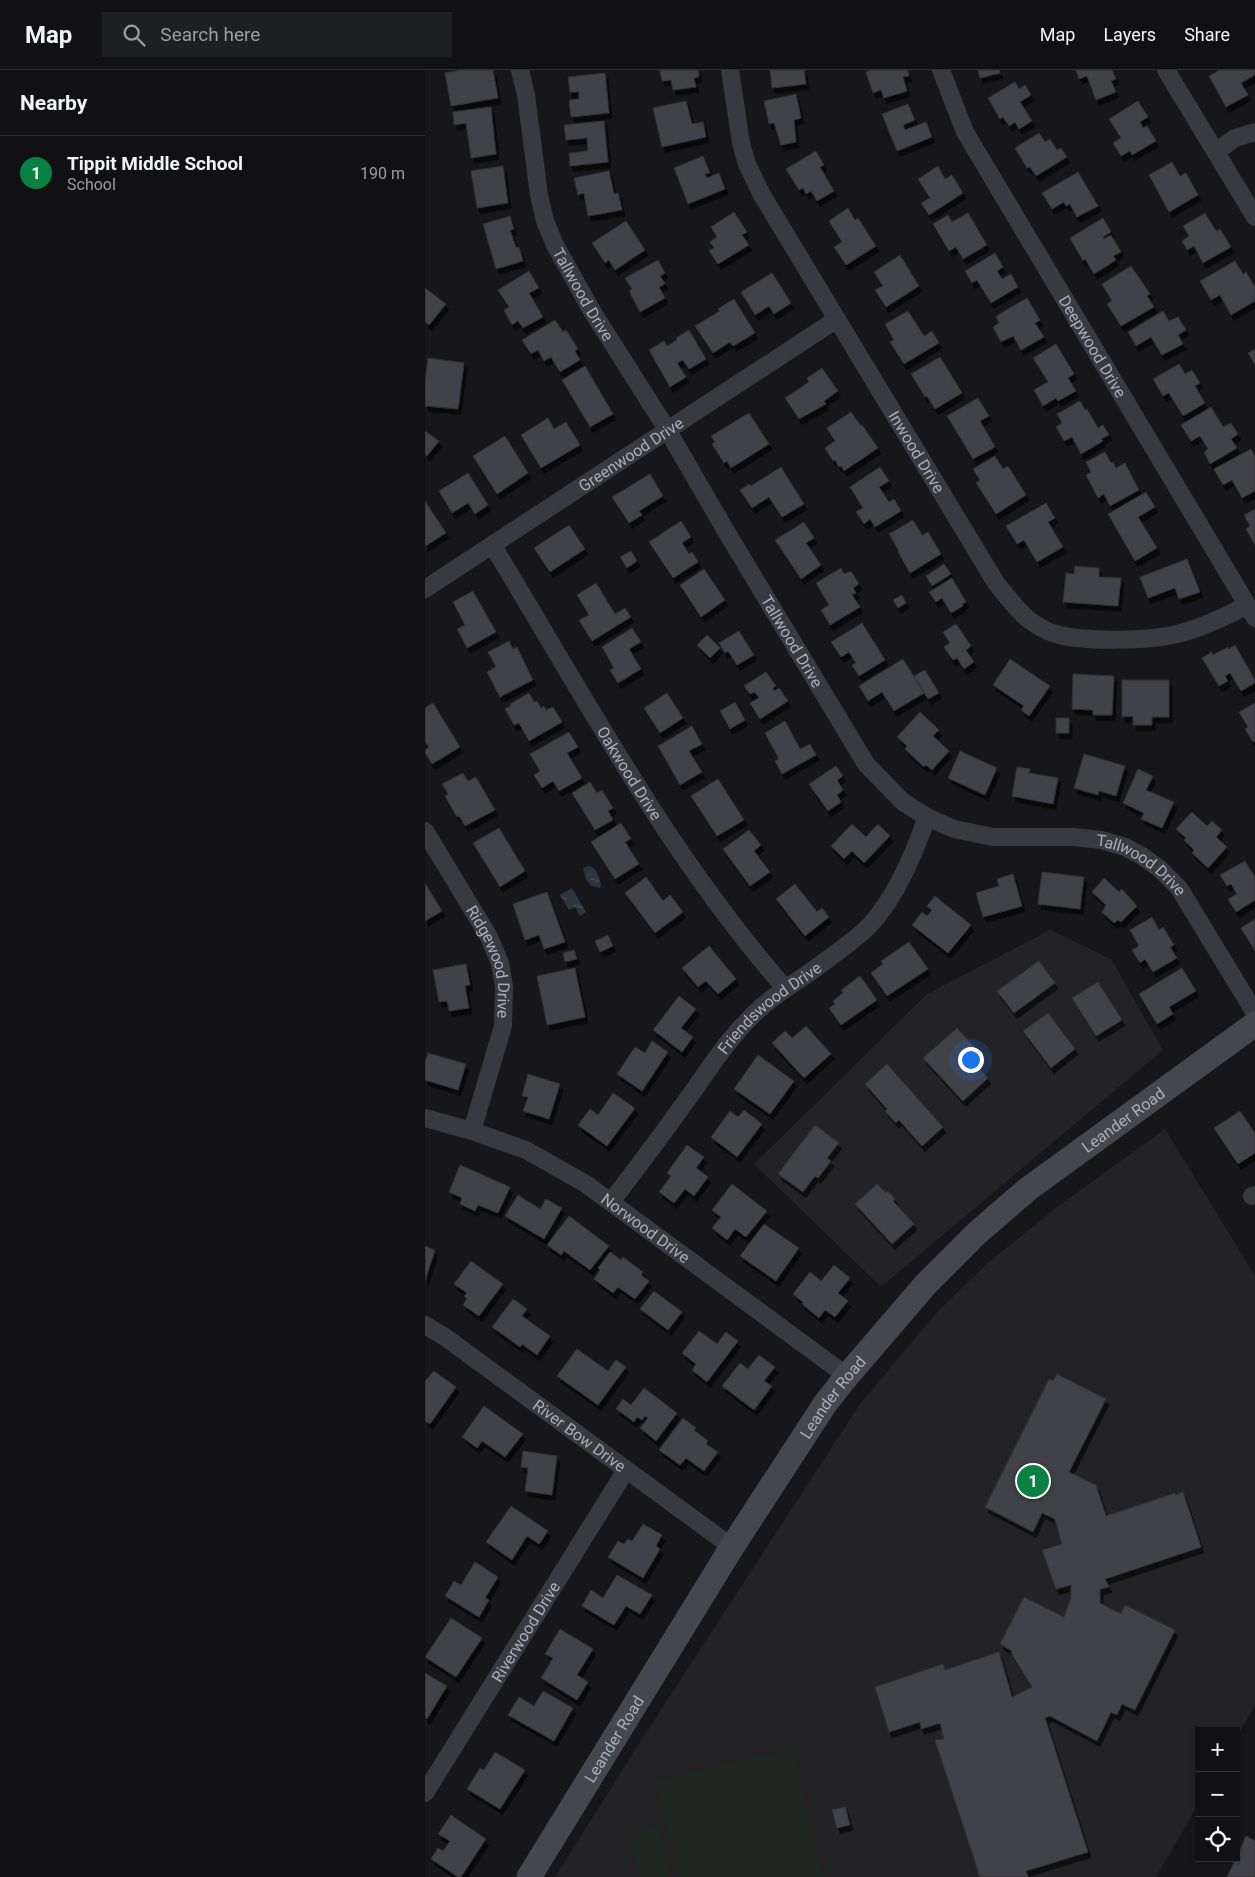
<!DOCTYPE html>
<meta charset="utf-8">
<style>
:root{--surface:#111113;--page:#1e1f21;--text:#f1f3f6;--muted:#9c9da0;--line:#303133;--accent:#0b8043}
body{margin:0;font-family:Roboto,sans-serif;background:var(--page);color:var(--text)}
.controls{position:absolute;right:15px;bottom:15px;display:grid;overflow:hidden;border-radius:0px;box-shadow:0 1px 4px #0004}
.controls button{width:45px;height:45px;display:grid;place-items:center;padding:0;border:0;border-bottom:1px solid var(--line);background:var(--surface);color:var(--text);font:25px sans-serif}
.you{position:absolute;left:545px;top:989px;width:18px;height:18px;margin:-12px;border:4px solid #fff;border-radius:50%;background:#1a73e8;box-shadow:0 0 0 8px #1a73e833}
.badge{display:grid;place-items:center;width:32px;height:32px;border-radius:50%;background:var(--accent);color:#fff;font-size:16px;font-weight:700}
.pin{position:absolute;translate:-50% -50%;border:2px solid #fff;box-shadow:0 1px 5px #0006}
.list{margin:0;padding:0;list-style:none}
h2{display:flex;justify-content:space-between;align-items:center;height:65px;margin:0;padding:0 20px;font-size:21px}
h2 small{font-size:16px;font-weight:400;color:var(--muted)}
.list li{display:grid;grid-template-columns:32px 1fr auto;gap:15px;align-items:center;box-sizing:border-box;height:75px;padding:0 20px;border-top:1px solid var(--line)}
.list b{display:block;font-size:19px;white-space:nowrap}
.list p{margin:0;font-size:16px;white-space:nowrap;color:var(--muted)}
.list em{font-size:16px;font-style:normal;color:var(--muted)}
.icon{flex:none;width:28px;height:28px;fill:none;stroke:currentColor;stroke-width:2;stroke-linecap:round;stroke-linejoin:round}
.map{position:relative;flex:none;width:830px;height:1807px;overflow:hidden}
header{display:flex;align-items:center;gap:30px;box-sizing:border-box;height:70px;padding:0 25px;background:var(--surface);border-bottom:1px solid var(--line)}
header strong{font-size:24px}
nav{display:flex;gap:28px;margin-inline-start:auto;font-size:18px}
.search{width:350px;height:45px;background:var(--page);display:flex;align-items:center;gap:12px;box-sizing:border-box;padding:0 18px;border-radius:0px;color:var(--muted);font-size:19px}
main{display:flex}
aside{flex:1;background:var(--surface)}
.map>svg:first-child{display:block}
</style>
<header>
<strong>Map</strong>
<div class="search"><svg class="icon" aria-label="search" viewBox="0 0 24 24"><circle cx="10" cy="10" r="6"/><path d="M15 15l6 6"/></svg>Search here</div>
<nav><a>Map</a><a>Layers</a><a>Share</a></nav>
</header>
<main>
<aside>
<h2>Nearby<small></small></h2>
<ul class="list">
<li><span class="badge">1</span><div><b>Tippit Middle School</b><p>School</p></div><em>190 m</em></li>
</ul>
</aside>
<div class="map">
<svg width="830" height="1807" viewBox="0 0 830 1807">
<defs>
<pattern id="water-ripples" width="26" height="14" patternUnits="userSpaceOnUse" patternTransform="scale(1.25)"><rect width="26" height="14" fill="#2c353e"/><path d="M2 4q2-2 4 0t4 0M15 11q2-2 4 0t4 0" fill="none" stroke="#485058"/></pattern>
<filter id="shadow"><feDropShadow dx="3" dy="5.5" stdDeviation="0" flood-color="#0009"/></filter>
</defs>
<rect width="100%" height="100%" fill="#171719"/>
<path fill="#232326" d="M625,860L686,889L738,980L456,1217L329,1094L502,924Z
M740,1059L830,1206V1635L811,1668V1661H774V1733L731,1807H130L217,1669L435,1334L514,1240L564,1192L632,1137Z"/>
<path fill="#1e2820" d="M366,1679L397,1807H255L232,1711Z
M233,1758L245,1807H215L205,1765Z"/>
<path fill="url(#water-ripples)" d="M164,796C172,798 173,806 176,814L175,818L166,816L161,809L158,798Z
M147,818L161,842L155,846L150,837L144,840L135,825Z"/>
<path fill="#414246" stroke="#313135" filter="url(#shadow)" d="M36,0H68L73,28L26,36L20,3Z
M235,0H273L274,7L269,8L271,17L248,20L246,10L237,11Z
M345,0H379L381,14L347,18Z
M447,0H482L484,6L478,7L482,21L459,28L456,20L448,23L441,2Z
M553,0H574L575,3L555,8Z
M651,0H687L691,9L686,11L691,22L671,30L662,6L654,9Z
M795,0H830V5L816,13L823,25L801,37L784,6Z
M180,3L184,43L146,47L144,30L154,29V22H145L143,7Z
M590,12L594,19L600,15L606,25L595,32L607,51L594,59L590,52L584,56L578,47L575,49L563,28Z
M371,24L376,48L369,50L371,72L356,75L349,53L344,54L339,31Z
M261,31L267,54L278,52L281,67L237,77L228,38Z
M713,31L723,47L715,52L718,58L722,56L731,71L707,85L705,81L696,86L688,73L696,68L684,49Z
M483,34L490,50L478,55L480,60L501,52L507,67L472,81L457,44Z
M66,37L71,84L46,88L41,53L29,55L28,42Z
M179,51L183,92L145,96L144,83L163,81L162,68L141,70L139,55Z
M614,63L620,72L625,69L632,80L636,78L642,87L611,106L605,97L602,98L590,78Z
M391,81L399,95L395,97L409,121L392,131L386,121L381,124L378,118L374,120L361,99Z
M278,86L285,103L280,104L282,108L294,103L300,119L263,134L249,98Z
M747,92L755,106L761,103L773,125L744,142L724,105Z
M78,96L83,133L52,138L46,101Z
M513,96L520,109L527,105L538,123L504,145L496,133L505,128L493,109Z
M184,101L189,124L193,123L197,140L163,146L159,123L153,125L149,108Z
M653,102L673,136L652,147L645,134L641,136L639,132L627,139L617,123Z
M423,138L430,150L433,148L451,176L421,195L409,177L417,172L404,151Z
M309,142L322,162L317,165L324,175L293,194L284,181L289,178L285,172L292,167L286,157Z
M543,143L562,175L538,189L531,177L524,181L508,154L523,145L527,152Z
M780,143L791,161L795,159L806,177L778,193L769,176L762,180L757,171L764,166L758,156Z
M85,146L89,159L85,160L91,178L94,177L98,191L71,199L58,154Z
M678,148L686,162L678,167L679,169L686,165L696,182L688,186L691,190L669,204L660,189L658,191L645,168Z
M201,151L220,180L190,200L184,190L180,193L167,173Z
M570,183L578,197L572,201L577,209L586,204L593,217L566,233L552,210L547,213L540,201Z
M475,185L494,216L461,237L450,220L458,216L449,202Z
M233,190L240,203L235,206L240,214L234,217L240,228L215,242L204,221L207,219L200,208Z
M810,191L818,204L821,202L830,217V231L806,245L795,225L786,230L775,211Z
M706,196L725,224L722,226L729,237L696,256L682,234L687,231L677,214Z
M104,201L114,218L104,223L118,247L98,258L93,251L87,255L79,240L84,237L73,220Z
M347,203L366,233L349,244L344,236L330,245L316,222Z
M0,218L21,234L4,255L0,252Z
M602,228L615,250L610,253L619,267L596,280L588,266L576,272L568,257L574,253L571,246Z
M309,229L330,263L308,276L305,272L288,283L270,256L295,241L293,239Z
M483,241L499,266L507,261L514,273L479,294L465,272L469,270L460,254Z
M738,241L744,251L753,247L761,260L753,265L758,274L737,285L726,267L711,276L703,262Z
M130,250L138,262L141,260L153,279L150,281L155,290L135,302L126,287L119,291L113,280L106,284L97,270Z
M264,260L281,289L264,299L258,290L252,293L261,307L245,317L224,280L239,271L242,276L252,270L251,268Z
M631,274L649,304L643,308L651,321L633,331L631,328L618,336L609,320L623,312L608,288Z
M830,279V295L823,283Z
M515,287L537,323L510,339L502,326L500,327L486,304Z
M3,288L39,293L33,339L0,336V312Z
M754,294L760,304L767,300L775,313L770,316L780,333L758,346L744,323L738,326L728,309Z
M160,296L188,344L165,357L137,310Z
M397,298L413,321L399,331L401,334L374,349L360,328L384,312L382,308Z
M553,328L564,346L555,351L570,377L548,389L522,346Z
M655,331L660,340L662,339L673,358L678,355L684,365L676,369L678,371L656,384L647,367L639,371L631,357L637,353L632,344Z
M786,337L798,357L806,353L813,364L806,369L812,378L785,394L779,382L783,379L775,366L766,371L756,355Z
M426,342L436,356L437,355L453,378L419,401L416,396L414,397L410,390L408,391L400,378L410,371L402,358Z
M324,343L344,374L306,398L302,391L299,393L287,374L290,372L286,366Z
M123,348L129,359L141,352L155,375L116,398L96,365Z
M0,361L14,371L2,386L0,384Z
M80,366L103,403L72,424L48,386Z
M826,379L830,386V421L817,428L807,410L798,415L789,399Z
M680,382L686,393L688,392L691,398L700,393L714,420L685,436L679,424L673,428L661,405L666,402L661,392Z
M570,386L578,399L583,396L601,425L571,444L551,413L555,410L548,399Z
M356,397L379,434L357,447L344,427L327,438L315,420L324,414L326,416Z
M455,397L464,411L454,417L464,432L469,429L476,441L450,457L445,449L439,454L431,442L438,438L425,417Z
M43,403L63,435L50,444L43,433L27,443L14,421Z
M225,404L238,426L214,441L217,445L204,453L187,427Z
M721,422L730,437L713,447L732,478L710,491L683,444Z
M0,431L21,463L0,476Z
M621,433L630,448L623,452L638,477L612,492L599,470L592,474L581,456Z
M830,439V475L821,459L825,456L819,445Z
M488,450L497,465L503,462L516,484L485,503L473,482L474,481L464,464Z
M256,451L266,467L257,473L264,484L267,482L273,492L248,508L224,472Z
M379,452L389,468L381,473L396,495L376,509L350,470Z
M144,455L160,479L125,502L109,478Z
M206,481L212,491L202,498L195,487Z
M762,489L775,522L754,529L750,518L723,528L715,507Z
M519,494L526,504L507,516L501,506Z
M650,496L674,498V507L696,508L693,536L638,532L641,503L649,504Z
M416,498L419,504L426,501L434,514L428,518L431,523L427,525L435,537L405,555L396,540L404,535L391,513Z
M279,499L300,530L276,547L255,515Z
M527,508L541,532L537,534L538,536L526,543L517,528L511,532L504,522Z
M171,513L190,544L200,538L206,547L167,571L154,550L164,545L152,525Z
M48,521L71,562L42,578L32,559L40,555L28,532Z
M477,525L481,533L473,538L468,530Z
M437,553L460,590L434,606L427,595L431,593L424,582L416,587L406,572Z
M531,554L546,576L541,580L549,592L539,599L532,588L528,590L519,577L525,573L518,562Z
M207,558L216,572L204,579L216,599L193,613L185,600L189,598L177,577Z
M314,561L329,585L312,595L303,581L300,583L294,573Z
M282,565L295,578L285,588L272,575Z
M84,571L88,579L92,577L108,610L75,627L62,602L71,597L63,582Z
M810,575L830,610V613L816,621L805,603L800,606L803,611L794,616L777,588L787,582L788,585L803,577L804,579Z
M478,589L499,623L469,641L457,622L443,631L434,616Z
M585,589L625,616L604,646L596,640L599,636L568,615Z
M500,600L514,623L503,629L489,606Z
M341,602L351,616L348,618L349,621L354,618L363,631L335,649L325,633L334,628L330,622L325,624L319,616Z
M648,604L689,606L687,645H668V640L647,639Z
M697,610H744V647H727V655H708V646L697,647Z
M104,623L109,632L112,631L116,638L119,636L121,640L128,637L137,652L104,671L94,653L89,655L80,639L86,636L85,634Z
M242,623L258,648L235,663L219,638Z
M310,632L320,650L305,659L295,641Z
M8,633L35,677L7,694L0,683V680L4,677L0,672V638Z
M830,633V671L828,672L820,659L823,657L814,642Z
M495,642L514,660L508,666L524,681L507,700L501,695L499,697L480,679L482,676L472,667Z
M631,648H644V663H631Z
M360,651L375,679L385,674L391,685L357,704L350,691L354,689L340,663Z
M267,656L277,674L264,681L277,702L255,715L233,676Z
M144,662L153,677L142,683L157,708L134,721L128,711L117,718L109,705L115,701L105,684Z
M535,681L572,698L560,725L523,708Z
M659,684L700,696L691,726L674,721L673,725L649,718Z
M411,696L418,706L412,710L418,720L412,725L416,732L403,741L384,714Z
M592,697L605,699L604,703L633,708L628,734L587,726Z
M713,699L728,706L721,720L749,732L737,758L716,749L719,743L698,733Z
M38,703L43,711L51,707L70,740L40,756L34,746L32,747L20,726L23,724L17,714Z
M293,709L319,750L292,766L266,726Z
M165,712L172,723L177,720L188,738L183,741L188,750L170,760L147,723Z
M767,742L782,756L787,751L797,760L791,767L802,777L783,798L767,783L769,780L759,770L761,768L751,759Z
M196,753L206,769L200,772L214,794L190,809L166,772Z
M427,754L441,767L453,754L465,766L439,793L427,781L419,789L406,776Z
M74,758L100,801L75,817L48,773Z
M324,760L336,775L329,781L345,802L325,816L298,779Z
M820,791L830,807V830L811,842L803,829L812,824L806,814L802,816L795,805Z
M617,802L659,807L655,839L613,834Z
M588,804L597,836L558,847L551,823L574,816L572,809Z
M221,807L238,831L245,825L258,842L230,863L200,823Z
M679,808L694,822L697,819L712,836L696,852L693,850L689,853L677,842L681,835L667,822Z
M0,813L17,841L0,851Z
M370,814L392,842L397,838L404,847L380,866L351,829Z
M122,822L140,872L119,879L114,865L100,870L88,834Z
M510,826L546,855L523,883L487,855L497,842L502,846L507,840L502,836Z
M727,847L734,860L738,857L749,875L745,877L752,888L728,902L720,889L715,893L707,880L714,876L705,860Z
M830,849V881L816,858Z
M183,865L188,876L175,882L170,871Z
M484,872L503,899L462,926L446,903L458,894L456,891Z
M284,876L311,909L293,924L281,911L273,917L257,898Z
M149,880L152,889L140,892L138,883Z
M614,891L630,913L589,943L572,921Z
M41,894L45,915L40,916L44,938L24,941L22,931L14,932L8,900Z
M150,898L160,947L122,955L112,906Z
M757,898L771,921L744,937L748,944L732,954L714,924Z
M435,906L452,930L416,955L404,938L410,934L408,931L418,923L416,920Z
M673,912L697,950L671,966L647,928Z
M254,926L271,939L256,958L268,967L257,982L228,960Z
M623,943L650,979L626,998L598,961Z
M381,956L406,984L379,1008L347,973L360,961L367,968Z
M532,958L553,981L545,988L563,1008L538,1031L498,988Z
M227,971L243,982L217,1021L192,1004L210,977L220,983Z
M3,983L41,994L33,1020L0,1010V992Z
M333,985L369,1011L345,1044L309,1019Z
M462,994L518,1057L497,1076L474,1050L471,1053L460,1041L462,1039L440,1014Z
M103,1004L135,1014L124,1049L98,1041L103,1027L97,1026Z
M188,1023L210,1038L182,1076L153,1055L165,1039L173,1045Z
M319,1040L337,1054L312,1087L286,1067L305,1041L313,1047Z
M815,1041L830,1063V1083L813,1094L789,1058Z
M390,1055L414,1073L402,1088L406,1091L393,1108L390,1106L378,1122L353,1104Z
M262,1075L279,1087L271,1098L283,1107L269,1126L260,1119L249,1133L234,1122L246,1106L242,1103Z
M35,1095L85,1117L73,1143L53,1135L50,1141L35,1134L37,1128L24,1122Z
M307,1114L342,1141L321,1167L310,1159L302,1170L287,1158L296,1147L287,1140Z
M452,1114L461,1123L463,1121L470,1129L468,1131L489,1154L467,1174L430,1134Z
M93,1125L115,1139L121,1129L137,1138L119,1169L80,1146Z
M144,1146L184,1176L165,1200L139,1181L136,1185L122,1175Z
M339,1154L374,1178L351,1211L315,1186Z
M0,1176L10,1180L0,1211Z
M185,1182L196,1190L198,1187L218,1202L216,1205L224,1211L210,1229L193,1217L188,1223L169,1209L175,1200L173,1198Z
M46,1191L78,1214L54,1246L38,1235L42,1229L39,1226L42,1223L29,1214Z
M409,1195L425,1208L413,1223L423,1231L410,1247L400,1240L394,1248L377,1234L378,1232L368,1224L385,1202L396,1211Z
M229,1221L257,1242L243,1260L215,1239Z
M88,1229L102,1239L97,1246L125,1266L112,1285L97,1274L95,1277L67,1257Z
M274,1261L292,1274L301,1262L313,1271L282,1312L267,1300L271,1294L257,1283Z
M152,1279L183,1301L191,1290L201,1297L173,1335L132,1306Z
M334,1285L350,1297L339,1311L347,1316L329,1340L297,1316L315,1293L323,1299Z
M9,1301L31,1317L5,1354L0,1351V1311Z
M632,1304L681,1329L644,1402L671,1415L681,1446L750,1423V1425L758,1422L776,1477L680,1509L684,1517L675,1519V1533L696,1544L700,1535L750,1560L710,1640L697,1634L692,1645L686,1642L672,1671L625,1646L620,1648L663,1782L601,1801L603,1807H555L510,1670L519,1669L515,1653L496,1659L495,1652L464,1662L450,1617L518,1594L520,1600L574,1582L587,1627L607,1617L586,1583L587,1581L575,1574L599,1527L639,1547L646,1528V1515L631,1519L617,1480L637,1474L630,1449L617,1443L608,1462L560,1437L624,1309L628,1311Z
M219,1318L252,1343L231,1371L215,1358L223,1348L220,1346L217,1350L212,1347L209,1352L191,1339L198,1329L206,1335Z
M59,1336L98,1364L80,1387L57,1371L52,1378L37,1367Z
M258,1348L271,1358L269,1360L283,1371L281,1374L293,1382L279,1401L261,1388L255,1395L234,1380Z
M98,1381L132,1386L127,1425L100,1421L103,1398L96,1397Z
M86,1436L123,1461L114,1474L102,1466L87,1490L61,1472Z
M218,1454L237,1465L231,1476L235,1479L218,1508L183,1487L193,1471L199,1474L203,1469L207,1471Z
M50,1492L73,1507L60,1528L64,1530L54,1547L20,1526L29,1511L36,1515Z
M192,1505L227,1525L215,1544L201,1536L189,1555L157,1536L166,1520L178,1528Z
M26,1548L57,1568L31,1607L0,1587Z
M135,1559L168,1579L152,1605L163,1612L152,1630L116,1608L128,1588L120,1584Z
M0,1603L22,1616L2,1649L0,1648Z
M118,1621L148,1638L129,1671L83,1645L94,1627L109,1636Z
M70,1682L100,1700L75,1739L42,1719L55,1698L59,1700Z
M420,1737L425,1755L412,1758L407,1740Z
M26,1745L61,1769L36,1807H33L6,1789L13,1778L18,1781L25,1771L13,1764Z
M821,1766L830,1771V1807H802Z"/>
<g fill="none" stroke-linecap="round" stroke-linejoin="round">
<g stroke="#393a40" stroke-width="18">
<path id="s1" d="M95,0L101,25L114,125L120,151L130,175L167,241L243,361L298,456L441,694L478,732L502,747L529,759L568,767H649L676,770L700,777L717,786L735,799L754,818L830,943"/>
<path id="s2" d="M305,0L316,73L322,94L337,125L571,513C581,525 591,539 604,550C611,555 622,562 631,564C658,572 724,571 752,564C777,558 800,547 822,535"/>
<path id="s3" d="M516,0L540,62L830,548"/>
<path d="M741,0L830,147"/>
<path d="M791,82L810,68L830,62"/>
<path id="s4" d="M68,476C159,626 244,786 360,918"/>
<path id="s5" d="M0,519L412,249"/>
<path id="s6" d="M0,761L64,867L75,893L79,917L78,956L47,1061"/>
<path id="s7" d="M0,1048L47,1061L101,1080L161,1114L422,1306"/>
<path d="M827,1126L830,1125"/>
<path id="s8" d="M186,1132C211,1099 237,1065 261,1031C281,1004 299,974 323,950C344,927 371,913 395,895C411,883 433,868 446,854C472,825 489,784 502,747"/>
<path id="s9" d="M0,1255L20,1267L307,1477"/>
<path id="s10" d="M0,1723L201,1400"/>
</g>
<path stroke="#45474f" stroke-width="25" id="s11" d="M104,1807L307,1477L400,1334L422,1306L501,1214L552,1163L603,1119L830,954"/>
</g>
<g text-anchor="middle" stroke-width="5" stroke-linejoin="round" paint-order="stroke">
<g font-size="16" fill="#a8adba" stroke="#121214">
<text dy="6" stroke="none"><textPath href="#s1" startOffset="236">Tallwood Drive</textPath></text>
<text dy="6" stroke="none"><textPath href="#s3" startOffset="316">Deepwood Drive</textPath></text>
<text dy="6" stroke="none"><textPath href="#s2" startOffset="430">Inwood Drive</textPath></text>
<text dy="6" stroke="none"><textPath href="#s5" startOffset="246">Greenwood Drive</textPath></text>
<text dy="6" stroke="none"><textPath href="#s1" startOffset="641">Tallwood Drive</textPath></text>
<text dy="6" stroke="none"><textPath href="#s4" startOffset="265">Oakwood Drive</textPath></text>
<text dy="6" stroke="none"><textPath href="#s1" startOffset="1091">Tallwood Drive</textPath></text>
<text dy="6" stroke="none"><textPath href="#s6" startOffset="148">Ridgewood Drive</textPath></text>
<text dy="6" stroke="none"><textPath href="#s8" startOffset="252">Friendswood Drive</textPath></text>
<text dy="6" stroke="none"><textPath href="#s11" startOffset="972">Leander Road</textPath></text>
<text dy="6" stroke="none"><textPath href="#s7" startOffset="249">Norwood Drive</textPath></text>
<text dy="6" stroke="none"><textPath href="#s11" startOffset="568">Leander Road</textPath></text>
<text dy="6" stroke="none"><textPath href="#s9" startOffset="190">River Bow Drive</textPath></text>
<text dy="6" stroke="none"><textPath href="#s10" startOffset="190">Riverwood Drive</textPath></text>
<text dy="6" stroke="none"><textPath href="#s11" startOffset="162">Leander Road</textPath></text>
</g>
</g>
</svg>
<div class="controls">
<button>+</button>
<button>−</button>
<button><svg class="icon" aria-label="locate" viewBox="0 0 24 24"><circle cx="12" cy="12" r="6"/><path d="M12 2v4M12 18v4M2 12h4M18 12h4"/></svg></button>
</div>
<div class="you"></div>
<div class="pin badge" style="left:608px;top:1411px">1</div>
</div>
</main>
